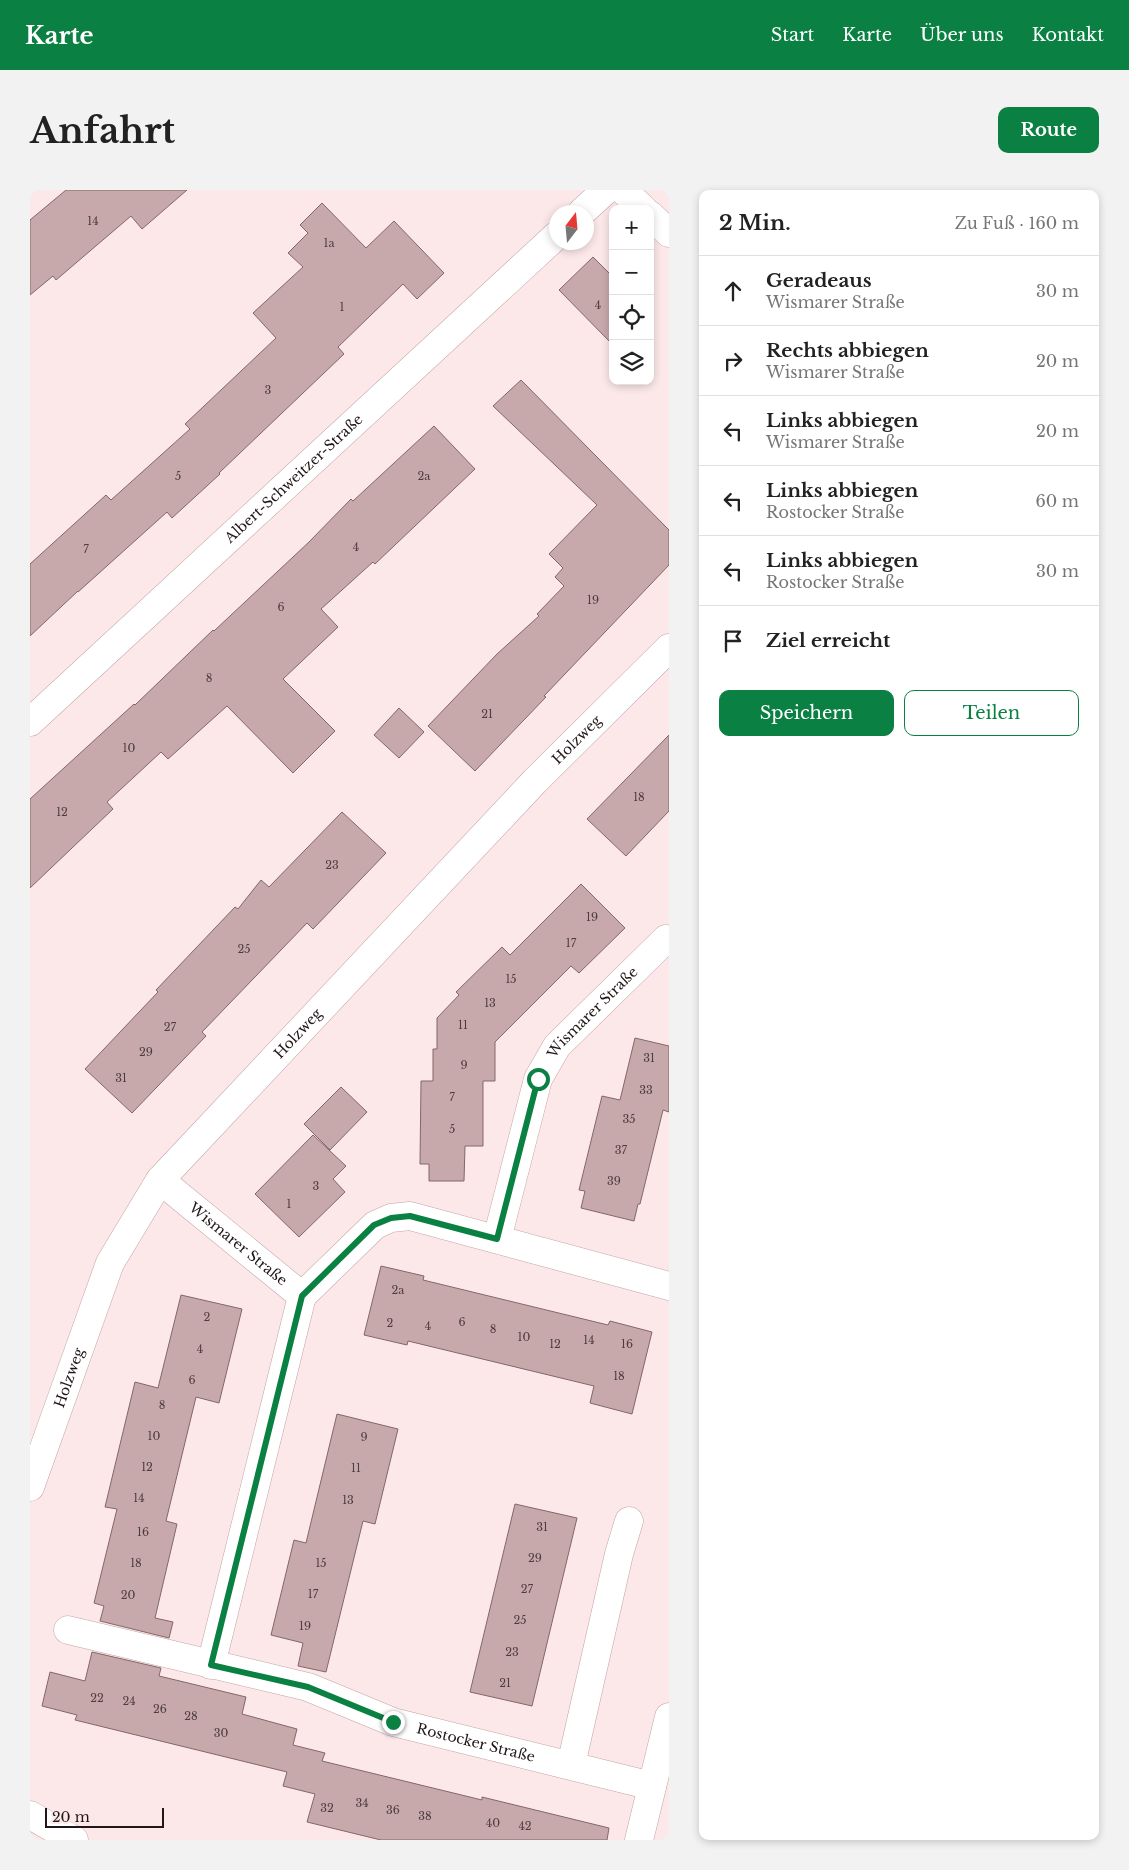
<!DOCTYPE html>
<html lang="de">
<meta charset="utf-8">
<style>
:root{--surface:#fff;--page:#f2f2f2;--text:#222;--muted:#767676;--line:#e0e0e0;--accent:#0b8043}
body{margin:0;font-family:"Libre Baskerville",serif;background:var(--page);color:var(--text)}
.controls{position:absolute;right:15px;top:15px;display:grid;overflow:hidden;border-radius:10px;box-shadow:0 2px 8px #0003}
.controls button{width:45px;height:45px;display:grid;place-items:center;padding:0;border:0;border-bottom:1px solid var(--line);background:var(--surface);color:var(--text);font:25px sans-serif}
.compass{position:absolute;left:519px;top:15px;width:45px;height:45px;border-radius:50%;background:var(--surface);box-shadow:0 2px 8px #0003;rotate:16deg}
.scale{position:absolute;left:15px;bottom:12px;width:119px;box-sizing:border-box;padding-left:5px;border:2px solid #221718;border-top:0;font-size:14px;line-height:18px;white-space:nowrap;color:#221718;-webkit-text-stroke:4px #fce8e9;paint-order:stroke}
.stop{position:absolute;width:15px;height:15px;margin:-11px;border:4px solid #0b8043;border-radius:50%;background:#fff}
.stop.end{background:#0b8043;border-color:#fff;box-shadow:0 1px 5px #0008}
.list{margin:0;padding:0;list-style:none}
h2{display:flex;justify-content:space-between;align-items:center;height:65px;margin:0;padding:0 20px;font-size:21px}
h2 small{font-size:16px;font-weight:400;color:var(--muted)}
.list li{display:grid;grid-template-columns:32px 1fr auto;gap:15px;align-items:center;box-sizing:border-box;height:70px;padding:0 20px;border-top:1px solid var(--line)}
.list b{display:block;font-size:19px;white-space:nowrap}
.list p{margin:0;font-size:16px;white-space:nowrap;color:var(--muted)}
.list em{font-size:16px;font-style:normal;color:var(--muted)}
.actions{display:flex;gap:10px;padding:15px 20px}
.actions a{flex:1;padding:11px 0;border:1px solid var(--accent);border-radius:10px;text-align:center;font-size:18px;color:var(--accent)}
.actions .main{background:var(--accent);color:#fff}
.icon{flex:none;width:28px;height:28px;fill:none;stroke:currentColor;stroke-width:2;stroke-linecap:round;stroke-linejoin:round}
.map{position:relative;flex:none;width:639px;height:1650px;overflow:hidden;border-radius:10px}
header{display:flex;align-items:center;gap:30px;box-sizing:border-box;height:70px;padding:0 25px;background:var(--accent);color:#fff}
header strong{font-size:24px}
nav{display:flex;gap:28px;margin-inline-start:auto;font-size:18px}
.intro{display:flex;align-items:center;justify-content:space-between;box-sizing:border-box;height:120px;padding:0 30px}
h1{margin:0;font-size:35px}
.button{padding:12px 22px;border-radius:10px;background:var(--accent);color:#fff;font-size:18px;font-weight:700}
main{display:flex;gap:30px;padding:0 30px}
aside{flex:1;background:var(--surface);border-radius:10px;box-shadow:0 2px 8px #0003}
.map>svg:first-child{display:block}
</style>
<header>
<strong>Karte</strong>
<nav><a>Start</a><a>Karte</a><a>Über uns</a><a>Kontakt</a></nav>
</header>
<div class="intro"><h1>Anfahrt</h1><a class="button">Route</a></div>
<main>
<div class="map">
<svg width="639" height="1650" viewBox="0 0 639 1650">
<rect width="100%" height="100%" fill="#fce8e9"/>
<path fill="#c8a9ab" stroke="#836768" d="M36,0H157L112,39L101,26L26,90L23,86L0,105V30Z
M292,13L336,58L364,31L414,83L387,109L373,94L308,157L314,164L189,283L190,284L142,328L137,322L48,402V401L0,446V374L76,305L81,310L160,239L155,234L246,148L223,123L273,77L258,63L278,43L270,35Z
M563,67L583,87V155L529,100Z
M491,190L639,340V375L514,506L516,507L445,581L398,536L467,464L509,426L507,424L534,396L525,387L533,378L519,364L567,315L463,216Z
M404,236L445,279L345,374L343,372L291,419L308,437L253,489L305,541L263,583L197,516L138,569L131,562L77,612L83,619L0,698V609L104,514L105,515L183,440L184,441L279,352L321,309L323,311Z
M369,518L394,542L369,568L344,545Z
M639,545V621L596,666L557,629Z
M312,622L356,663L283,739L277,733L172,842L176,846L102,923L55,879L128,802L126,800L205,717L208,719L231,690L239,697Z
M551,694L595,738L549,783L541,776L465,852V891H453V956H435L434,991H399V974H390L391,891H403V859H407V828L429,805L426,802L472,757L480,765Z
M605,848L639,856V922L633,920L610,1014H608L604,1031L551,1018L555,1001L549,1000L572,906L590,910Z
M311,897L337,922L300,960L274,934Z
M283,945L316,976L303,989L315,1002L269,1047L225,1004Z
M351,1076L394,1086L393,1090L578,1135L580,1131L622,1142L602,1224L560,1213L564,1196L378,1151L377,1155L334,1145Z
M151,1105L212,1119L189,1213L166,1207L136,1331L147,1334L125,1428L143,1432L139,1448L70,1431L74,1416L64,1413L87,1319L75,1317L105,1192L128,1198Z
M307,1224L368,1239L345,1334L333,1331L296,1482L268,1476L273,1453L241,1445L264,1350L276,1353Z
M485,1314L547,1328L502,1516L440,1502Z
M62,1462L131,1478L129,1486L216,1507L212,1524L267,1539L263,1555L295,1563L292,1571L452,1610V1607L579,1638L577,1650H351L277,1632L285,1604L253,1596L257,1582L45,1530L47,1525L12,1516L20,1482L55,1491Z"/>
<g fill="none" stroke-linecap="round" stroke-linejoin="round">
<g stroke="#c4a4a6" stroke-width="29">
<g id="minor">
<path d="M593,0L613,19"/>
<path d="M552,22L576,0"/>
<path d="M620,25L639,43"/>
<path id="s1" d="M0,532L526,46"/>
<path id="s2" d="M130,990L272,1106L345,1035L361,1028L380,1026L639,1096"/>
<path id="s3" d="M467,1049L508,889L527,856L636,749"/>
<path id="s4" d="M0,1297L80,1073L130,990L505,591L639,458"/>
<path id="s5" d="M38,1440L278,1497L363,1532L622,1596"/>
<path d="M181,1475L272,1106"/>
<path d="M541,1575L589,1364L599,1331"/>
<path d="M0,1625L44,1650"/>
<path d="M609,1650L639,1527"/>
</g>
</g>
<use href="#minor" stroke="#fff" stroke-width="28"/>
</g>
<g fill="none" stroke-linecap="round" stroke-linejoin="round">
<path stroke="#0b8043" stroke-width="6" d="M363,1532L278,1497L181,1475L272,1106L344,1035L361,1028L380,1026L467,1049L508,889"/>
</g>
<g text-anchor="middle" stroke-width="4" stroke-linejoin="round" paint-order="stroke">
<g font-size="11" fill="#4c3c3d">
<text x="63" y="35">14</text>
<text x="299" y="57">1a</text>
<text x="568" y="119">4</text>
<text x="312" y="121">1</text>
<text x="238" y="204">3</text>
<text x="148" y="290">5</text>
<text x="394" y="290">2a</text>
<text x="326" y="361">4</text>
<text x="56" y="363">7</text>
<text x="563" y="414">19</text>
<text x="251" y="421">6</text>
<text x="179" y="492">8</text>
<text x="457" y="528">21</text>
<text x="99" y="562">10</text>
<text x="609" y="611">18</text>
<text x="32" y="626">12</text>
<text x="302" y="679">23</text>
<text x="562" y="731">19</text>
<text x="541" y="757">17</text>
<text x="214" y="763">25</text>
<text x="481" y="793">15</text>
<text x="460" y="817">13</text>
<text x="433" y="839">11</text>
<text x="140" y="841">27</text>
<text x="116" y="866">29</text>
<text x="619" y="872">31</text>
<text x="434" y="879">9</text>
<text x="91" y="892">31</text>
<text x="616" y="904">33</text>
<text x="422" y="911">7</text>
<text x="599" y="933">35</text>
<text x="422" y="943">5</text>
<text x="591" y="964">37</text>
<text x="584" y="995">39</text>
<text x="286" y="1000">3</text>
<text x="259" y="1018">1</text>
<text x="368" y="1104">2a</text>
<text x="177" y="1131">2</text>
<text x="432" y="1136">6</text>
<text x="360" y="1137">2</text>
<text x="398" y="1140">4</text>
<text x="463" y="1143">8</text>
<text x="494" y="1151">10</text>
<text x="559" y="1154">14</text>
<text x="525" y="1158">12</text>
<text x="597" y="1158">16</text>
<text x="170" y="1163">4</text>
<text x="589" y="1190">18</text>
<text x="162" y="1194">6</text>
<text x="132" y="1219">8</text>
<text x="124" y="1250">10</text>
<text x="334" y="1251">9</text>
<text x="117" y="1281">12</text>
<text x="326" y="1282">11</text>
<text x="109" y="1312">14</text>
<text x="318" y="1314">13</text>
<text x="512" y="1341">31</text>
<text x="113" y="1346">16</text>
<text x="505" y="1372">29</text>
<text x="106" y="1377">18</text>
<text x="291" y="1377">15</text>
<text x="497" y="1403">27</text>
<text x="283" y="1408">17</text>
<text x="98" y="1409">20</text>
<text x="490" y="1434">25</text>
<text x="275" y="1440">19</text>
<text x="482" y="1466">23</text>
<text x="475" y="1497">21</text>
<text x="67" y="1512">22</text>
<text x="99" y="1515">24</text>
<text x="130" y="1523">26</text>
<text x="161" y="1530">28</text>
<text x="191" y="1547">30</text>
<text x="332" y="1617">34</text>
<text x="297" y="1622">32</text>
<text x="363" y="1624">36</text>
<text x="395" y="1630">38</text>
<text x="463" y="1637">40</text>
<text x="495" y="1640">42</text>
</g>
<g font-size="14" fill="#221718" stroke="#fce8e9">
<text dy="5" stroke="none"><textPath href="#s1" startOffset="359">Albert-Schweitzer-Straße</textPath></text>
<text dy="5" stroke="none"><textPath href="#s4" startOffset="941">Holzweg</textPath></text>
<text dy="5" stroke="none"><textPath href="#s3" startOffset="252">Wismarer Straße</textPath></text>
<text dy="5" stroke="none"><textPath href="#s4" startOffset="536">Holzweg</textPath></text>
<text dy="5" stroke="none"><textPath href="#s2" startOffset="101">Wismarer Straße</textPath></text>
<text dy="5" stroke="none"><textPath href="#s4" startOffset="116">Holzweg</textPath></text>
<text dy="5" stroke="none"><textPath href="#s5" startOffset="424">Rostocker Straße</textPath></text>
</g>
</g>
</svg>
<div class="controls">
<button>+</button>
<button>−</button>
<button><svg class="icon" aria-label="locate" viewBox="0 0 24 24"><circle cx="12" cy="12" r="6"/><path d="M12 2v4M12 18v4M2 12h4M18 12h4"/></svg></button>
<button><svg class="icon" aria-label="layers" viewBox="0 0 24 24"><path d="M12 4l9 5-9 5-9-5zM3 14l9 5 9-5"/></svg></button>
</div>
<svg class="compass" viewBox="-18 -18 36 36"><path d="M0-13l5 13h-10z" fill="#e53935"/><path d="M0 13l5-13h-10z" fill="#767676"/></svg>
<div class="scale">20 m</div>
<div class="stop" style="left:508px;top:889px"></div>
<div class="stop end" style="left:363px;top:1532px"></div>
</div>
<aside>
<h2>2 Min.<small>Zu Fuß · 160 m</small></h2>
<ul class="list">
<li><svg class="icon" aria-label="ahead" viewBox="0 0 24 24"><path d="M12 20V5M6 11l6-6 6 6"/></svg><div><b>Geradeaus</b><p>Wismarer Straße</p></div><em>30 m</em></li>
<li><svg class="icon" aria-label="right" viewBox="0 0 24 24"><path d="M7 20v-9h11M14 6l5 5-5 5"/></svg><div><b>Rechts abbiegen</b><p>Wismarer Straße</p></div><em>20 m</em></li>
<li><svg class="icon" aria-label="left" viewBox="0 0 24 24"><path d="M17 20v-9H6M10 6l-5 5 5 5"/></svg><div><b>Links abbiegen</b><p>Wismarer Straße</p></div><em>20 m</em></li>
<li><svg class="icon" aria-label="left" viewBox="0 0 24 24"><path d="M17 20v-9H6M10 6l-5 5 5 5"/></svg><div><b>Links abbiegen</b><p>Rostocker Straße</p></div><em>60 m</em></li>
<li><svg class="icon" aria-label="left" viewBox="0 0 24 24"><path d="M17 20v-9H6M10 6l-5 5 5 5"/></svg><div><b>Links abbiegen</b><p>Rostocker Straße</p></div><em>30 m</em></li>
<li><svg class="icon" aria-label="arrive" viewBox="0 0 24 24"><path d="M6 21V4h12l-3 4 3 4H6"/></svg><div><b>Ziel erreicht</b></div></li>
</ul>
<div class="actions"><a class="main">Speichern</a><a>Teilen</a></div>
</aside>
</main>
